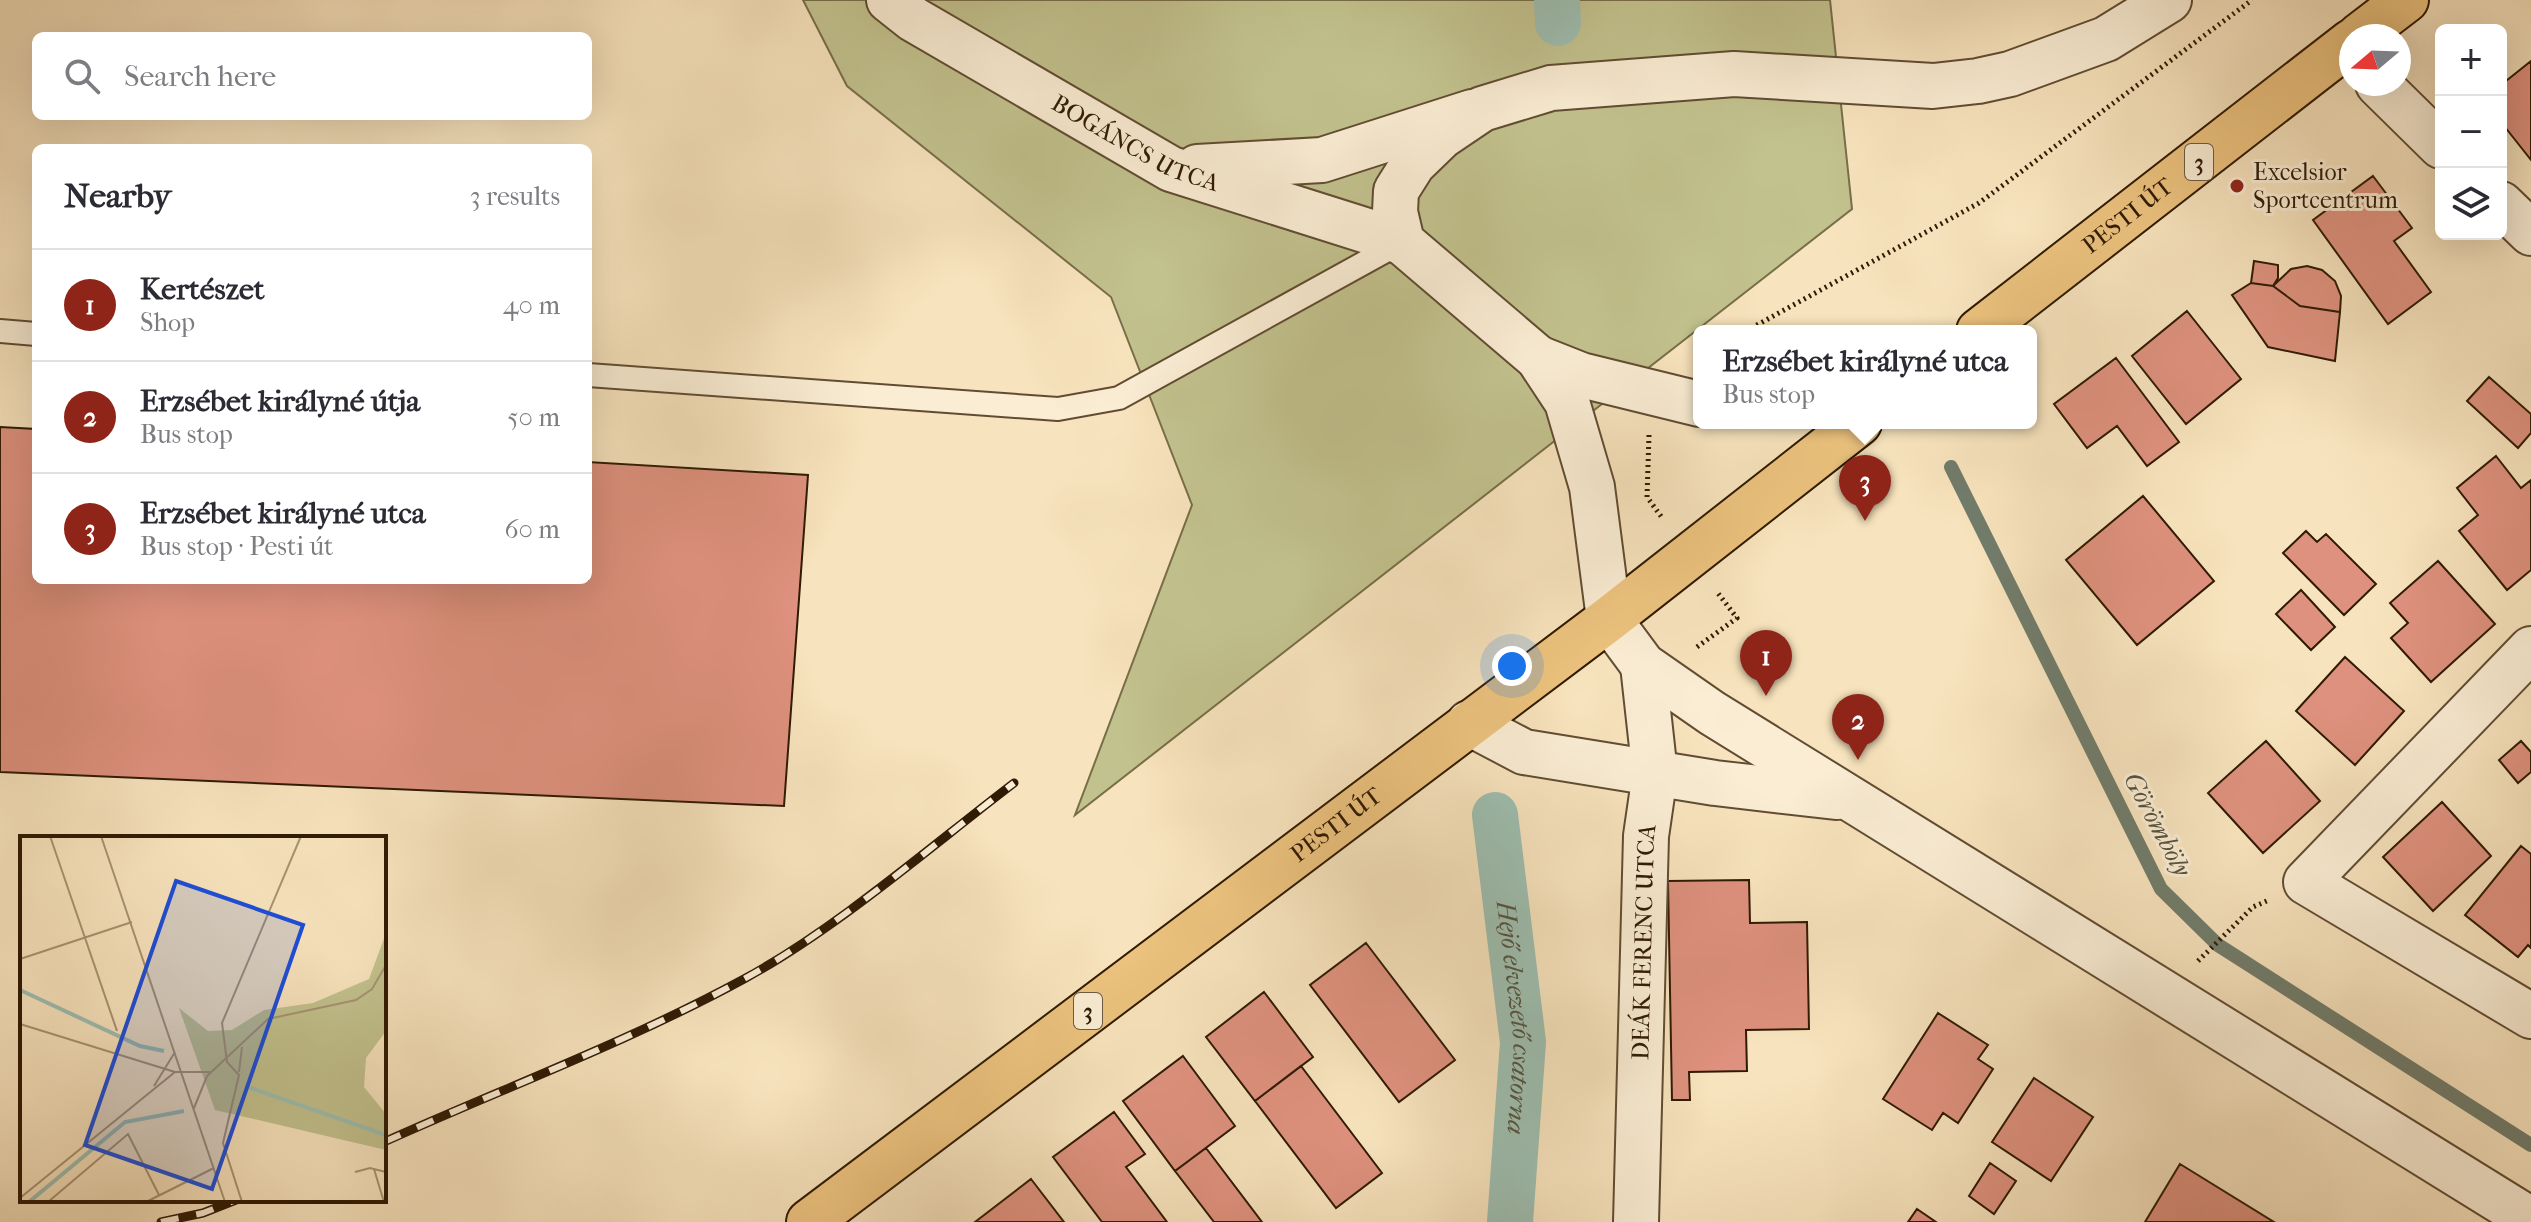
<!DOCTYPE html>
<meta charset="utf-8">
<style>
:root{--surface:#fff;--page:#f2f2f3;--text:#2b2b33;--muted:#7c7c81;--line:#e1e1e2;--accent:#8f2418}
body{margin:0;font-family:"IM FELL French Canon",serif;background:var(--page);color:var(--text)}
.controls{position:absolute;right:24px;top:24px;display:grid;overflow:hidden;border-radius:12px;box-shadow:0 8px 32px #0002}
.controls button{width:72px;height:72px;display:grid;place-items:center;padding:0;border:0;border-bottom:2px solid var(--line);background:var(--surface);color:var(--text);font:40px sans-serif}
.compass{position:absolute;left:2339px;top:24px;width:72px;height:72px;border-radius:50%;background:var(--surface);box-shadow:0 8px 32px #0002;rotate:251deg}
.you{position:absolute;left:1512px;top:666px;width:28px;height:28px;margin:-20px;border:6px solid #fff;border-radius:50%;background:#1a73e8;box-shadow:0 0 0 12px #1a73e833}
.badge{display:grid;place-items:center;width:52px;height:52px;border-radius:50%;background:var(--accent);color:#fff;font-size:26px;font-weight:700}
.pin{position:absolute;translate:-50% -66px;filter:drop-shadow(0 2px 4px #0008)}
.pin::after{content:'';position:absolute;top:42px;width:28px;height:24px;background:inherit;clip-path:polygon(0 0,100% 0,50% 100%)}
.popup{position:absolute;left:1693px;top:325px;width:344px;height:104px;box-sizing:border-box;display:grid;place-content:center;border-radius:12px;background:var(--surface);filter:drop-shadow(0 2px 6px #0005);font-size:26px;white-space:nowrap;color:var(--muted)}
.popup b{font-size:30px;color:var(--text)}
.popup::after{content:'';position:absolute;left:50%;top:100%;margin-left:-16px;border:16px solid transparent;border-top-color:var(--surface)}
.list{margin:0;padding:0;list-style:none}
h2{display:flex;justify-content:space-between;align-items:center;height:104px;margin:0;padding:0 32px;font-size:34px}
h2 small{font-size:26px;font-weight:400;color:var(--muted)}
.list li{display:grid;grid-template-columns:52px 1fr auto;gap:24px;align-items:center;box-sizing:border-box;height:112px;padding:0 32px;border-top:2px solid var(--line)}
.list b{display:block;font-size:30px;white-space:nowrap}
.list p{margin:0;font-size:26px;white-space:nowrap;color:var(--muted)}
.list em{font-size:26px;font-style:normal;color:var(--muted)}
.icon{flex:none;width:44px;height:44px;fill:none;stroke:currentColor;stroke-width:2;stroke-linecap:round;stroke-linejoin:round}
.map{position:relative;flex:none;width:2531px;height:1222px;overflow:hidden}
.search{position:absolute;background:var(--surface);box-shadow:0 8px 32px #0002;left:32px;top:32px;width:560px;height:88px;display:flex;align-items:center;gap:20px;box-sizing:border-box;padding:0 28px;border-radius:12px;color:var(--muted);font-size:30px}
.panel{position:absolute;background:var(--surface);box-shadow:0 8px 32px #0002;left:32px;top:144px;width:560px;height:440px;border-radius:12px}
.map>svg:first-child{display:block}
</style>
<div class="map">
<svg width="2531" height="1222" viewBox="0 0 2531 1222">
<rect width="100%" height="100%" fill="#f7e3bd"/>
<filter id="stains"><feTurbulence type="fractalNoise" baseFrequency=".0025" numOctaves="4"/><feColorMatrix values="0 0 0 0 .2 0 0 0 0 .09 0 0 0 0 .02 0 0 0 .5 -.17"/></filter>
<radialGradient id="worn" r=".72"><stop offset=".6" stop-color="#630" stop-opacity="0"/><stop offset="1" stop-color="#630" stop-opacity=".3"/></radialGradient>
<path fill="#c2c28e" stroke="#786e48" stroke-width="2" d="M803,0H1830L1852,209L1075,815L1192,505L1111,297L847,86Z"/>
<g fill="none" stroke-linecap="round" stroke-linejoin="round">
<path stroke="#717c6b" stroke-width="14" d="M1951,467L2161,889L2218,945L2531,1145"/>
<g stroke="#9dbeb0" stroke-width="46">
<path d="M1557,0L1558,23"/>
<path id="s1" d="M1495,815L1523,1042L1510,1222"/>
</g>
</g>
<path fill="#de917e" stroke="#2f1a03" stroke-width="2" d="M2531,61V160L2501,122V85Z
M2373,176L2412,228L2394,241L2431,292L2388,324L2313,220Z
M2254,261L2278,265V278L2273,286L2251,283Z
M2307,266L2322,270L2335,281L2341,296L2340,312L2300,306L2273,286L2291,269Z
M2251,283L2273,286L2300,306L2340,312L2335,361L2268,347L2232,295Z
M2187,311L2241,379L2186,424L2132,356Z
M2116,358L2179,442L2147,466L2117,426L2087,448L2054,404Z
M2489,377L2531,414V433L2518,448L2467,401Z
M0,427L36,429V580H588V462L808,475L784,806L0,772Z
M2496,456L2521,488L2531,480V570L2507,590L2459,531L2478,515L2457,488Z
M2143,496L2214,581L2137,645L2066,560Z
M2306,531L2317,542L2326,534L2376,584L2344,615L2283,553Z
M2438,561L2495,624L2431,682L2391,638L2408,623L2390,603Z
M2301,590L2335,627L2311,650L2276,614Z
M2345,657L2404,711L2355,765L2296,711Z
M2266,741L2320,801L2263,853L2208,793Z
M2521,741L2531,752V772L2518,783L2499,760Z
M2442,802L2491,856L2433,911L2383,857Z
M2521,846L2531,854V948L2528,945L2518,957L2465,915Z
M1749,880L1750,923L1807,922L1809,1029L1746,1030L1747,1071L1689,1072L1690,1100H1672L1668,881Z
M1366,943L1455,1060L1399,1102L1310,985Z
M1264,992L1313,1057L1255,1101L1206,1037Z
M1938,1013L1988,1045L1978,1059L1993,1069L1958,1123L1943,1113L1932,1130L1883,1099Z
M1183,1056L1235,1126L1175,1171L1123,1101Z
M1301,1066L1382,1173L1336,1208L1255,1101Z
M2034,1078L2093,1117L2051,1181L1992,1142Z
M1114,1112L1145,1154L1126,1167L1167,1222H1102L1053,1157Z
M1206,1148L1262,1222H1214L1175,1171Z
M1990,1163L2016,1181L1994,1214L1969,1196Z
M2180,1164L2274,1222H2145Z
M1031,1179L1064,1222H975Z
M1917,1209L1936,1222H1908Z"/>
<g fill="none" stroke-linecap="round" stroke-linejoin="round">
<g stroke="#614c32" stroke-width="26">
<path id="service" d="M0,331L36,334
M588,375L1058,409L1119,398L1400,243"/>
</g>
<g stroke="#614c32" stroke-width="48">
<g id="minor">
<path id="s2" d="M889,0L913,19L1171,169L1402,242"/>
<path d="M2378,84L2441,146"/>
<path d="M1197,167L1322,160L1472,112"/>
<path d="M2501,204L2531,233"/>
<path d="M1538,358L1581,375L1699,404"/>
<path d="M1609,619L1643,665L1712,713L2531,1220"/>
<path d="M2531,649L2306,882L2531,1016"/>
<path d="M1469,723L1524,752L1715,783L1836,797"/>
<path id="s3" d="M1636,1222L1646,836L1655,774L1643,665"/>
</g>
</g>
<g stroke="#614c32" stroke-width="48">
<path id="tertiary" d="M1609,619L1592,487L1567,402L1538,358L1402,242L1395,212L1396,191L1413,164L1442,136L1482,109L1551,88L1734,74L1933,86L1978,81L2010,74L2106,39L2169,0"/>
</g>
<g stroke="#2f1a03" stroke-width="48">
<g id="primary">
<path d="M2359,36L2406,0"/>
<path id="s4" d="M1979,331L2351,42"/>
<path id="s5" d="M809,1222L1609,619L1859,423"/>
</g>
</g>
<path stroke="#2f1a03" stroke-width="5" stroke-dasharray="2 4" stroke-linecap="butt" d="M1746,331L1979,203L2252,0
M1649,435L1647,497L1663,519
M1697,647L1737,618L1717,592
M2198,961L2253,907L2269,900"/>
<use href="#service" stroke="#faedd4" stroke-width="22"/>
<use href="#minor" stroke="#faedd4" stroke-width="44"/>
<use href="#tertiary" stroke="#faedd4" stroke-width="44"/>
<use href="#primary" stroke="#ecc27e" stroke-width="44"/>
<g stroke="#2f1a03" stroke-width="9">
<path id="rail" d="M384,1142C504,1088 628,1042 744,979C836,929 930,847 1014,783
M161,1222L203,1213L236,1200"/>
</g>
<use href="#rail" stroke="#faedd4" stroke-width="6" stroke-dasharray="18" stroke-linecap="butt"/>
</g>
<circle fill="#8f2418" stroke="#faedd4" stroke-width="3" cx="2237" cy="186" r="8"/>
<g text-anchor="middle" stroke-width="6" stroke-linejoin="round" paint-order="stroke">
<g fill="#faedd4" stroke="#6c5942" stroke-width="2">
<rect x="2185" y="144" width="28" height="36" rx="6"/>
<rect x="1074" y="993" width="28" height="36" rx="6"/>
</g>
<g font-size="22" font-weight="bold" fill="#2f1a03">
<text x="2199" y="170">3</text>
<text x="1088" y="1019">3</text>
</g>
<g font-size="24" fill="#2f1a03" stroke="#faedd4">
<text dy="8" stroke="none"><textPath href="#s2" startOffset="286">BOGÁNCS UTCA</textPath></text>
<text dy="8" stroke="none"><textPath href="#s4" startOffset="188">PESTI ÚT</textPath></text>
<text dy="8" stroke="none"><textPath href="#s5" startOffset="660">PESTI ÚT</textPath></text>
<text dy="8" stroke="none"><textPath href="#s3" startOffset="280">DEÁK FERENC UTCA</textPath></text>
</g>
<g font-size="24" fill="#2f1a03" stroke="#faedd4" text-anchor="start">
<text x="2253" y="180">Excelsior<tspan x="2253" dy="28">Sportcentrum</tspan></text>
</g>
<g font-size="26" font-style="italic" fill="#565340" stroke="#faedd4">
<text transform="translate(2158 824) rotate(62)" y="9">Görömböly</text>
<text dy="9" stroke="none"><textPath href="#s1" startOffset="204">Hejő elvezető csatorna</textPath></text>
</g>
</g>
<g transform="translate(20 836)">
<rect width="366" height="366" fill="#f7e3bd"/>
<path d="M366,97V195L346,222L344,251L366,278V314L195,274L159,172L188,195L212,194L244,174L293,167L349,143Z" fill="#c2c28e"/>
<path fill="none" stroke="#9dbeb0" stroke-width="4" d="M0,154L120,210L144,215M225,250L366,299M9,366L105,286L164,275"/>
<path fill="none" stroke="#a79373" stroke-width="2" d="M30,0L97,195M81,0L205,366M0,123L112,86M0,188L155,236M219,236L222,211M134,250L155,216M174,272L187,240L248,183L336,164L352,153L366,129M354,333L364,366M335,336L350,332L366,336M0,362L155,236H190M28,366L108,298L139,359M126,366L194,332M222,366L203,307L219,239L207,226L202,187L281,0"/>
<path fill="#1d4ed8" fill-opacity="0.15" stroke="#1d4ed8" stroke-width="4" d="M156,45L283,89L192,353L65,309Z"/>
<rect width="366" height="366" fill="none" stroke="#2f1a03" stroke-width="4"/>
</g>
<rect width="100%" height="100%" filter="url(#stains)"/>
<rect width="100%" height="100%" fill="url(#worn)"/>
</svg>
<div class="controls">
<button>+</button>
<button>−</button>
<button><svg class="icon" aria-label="layers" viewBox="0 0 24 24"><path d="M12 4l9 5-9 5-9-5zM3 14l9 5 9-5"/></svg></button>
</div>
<svg class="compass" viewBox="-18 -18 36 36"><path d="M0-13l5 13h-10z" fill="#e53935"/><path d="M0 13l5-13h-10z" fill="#7c7c81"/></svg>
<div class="you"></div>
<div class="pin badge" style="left:1766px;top:696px">1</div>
<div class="pin badge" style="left:1858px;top:760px">2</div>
<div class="pin badge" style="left:1865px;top:521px">3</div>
<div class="popup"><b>Erzsébet királyné utca</b>Bus stop</div>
<div class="search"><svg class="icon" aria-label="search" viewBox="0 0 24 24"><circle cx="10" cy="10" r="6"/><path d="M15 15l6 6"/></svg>Search here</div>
<section class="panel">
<h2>Nearby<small>3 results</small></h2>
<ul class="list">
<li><span class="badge">1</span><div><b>Kertészet</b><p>Shop</p></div><em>40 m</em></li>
<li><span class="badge">2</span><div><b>Erzsébet királyné útja</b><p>Bus stop</p></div><em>50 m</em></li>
<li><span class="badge">3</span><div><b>Erzsébet királyné utca</b><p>Bus stop · Pesti út</p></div><em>60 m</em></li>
</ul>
</section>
</div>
